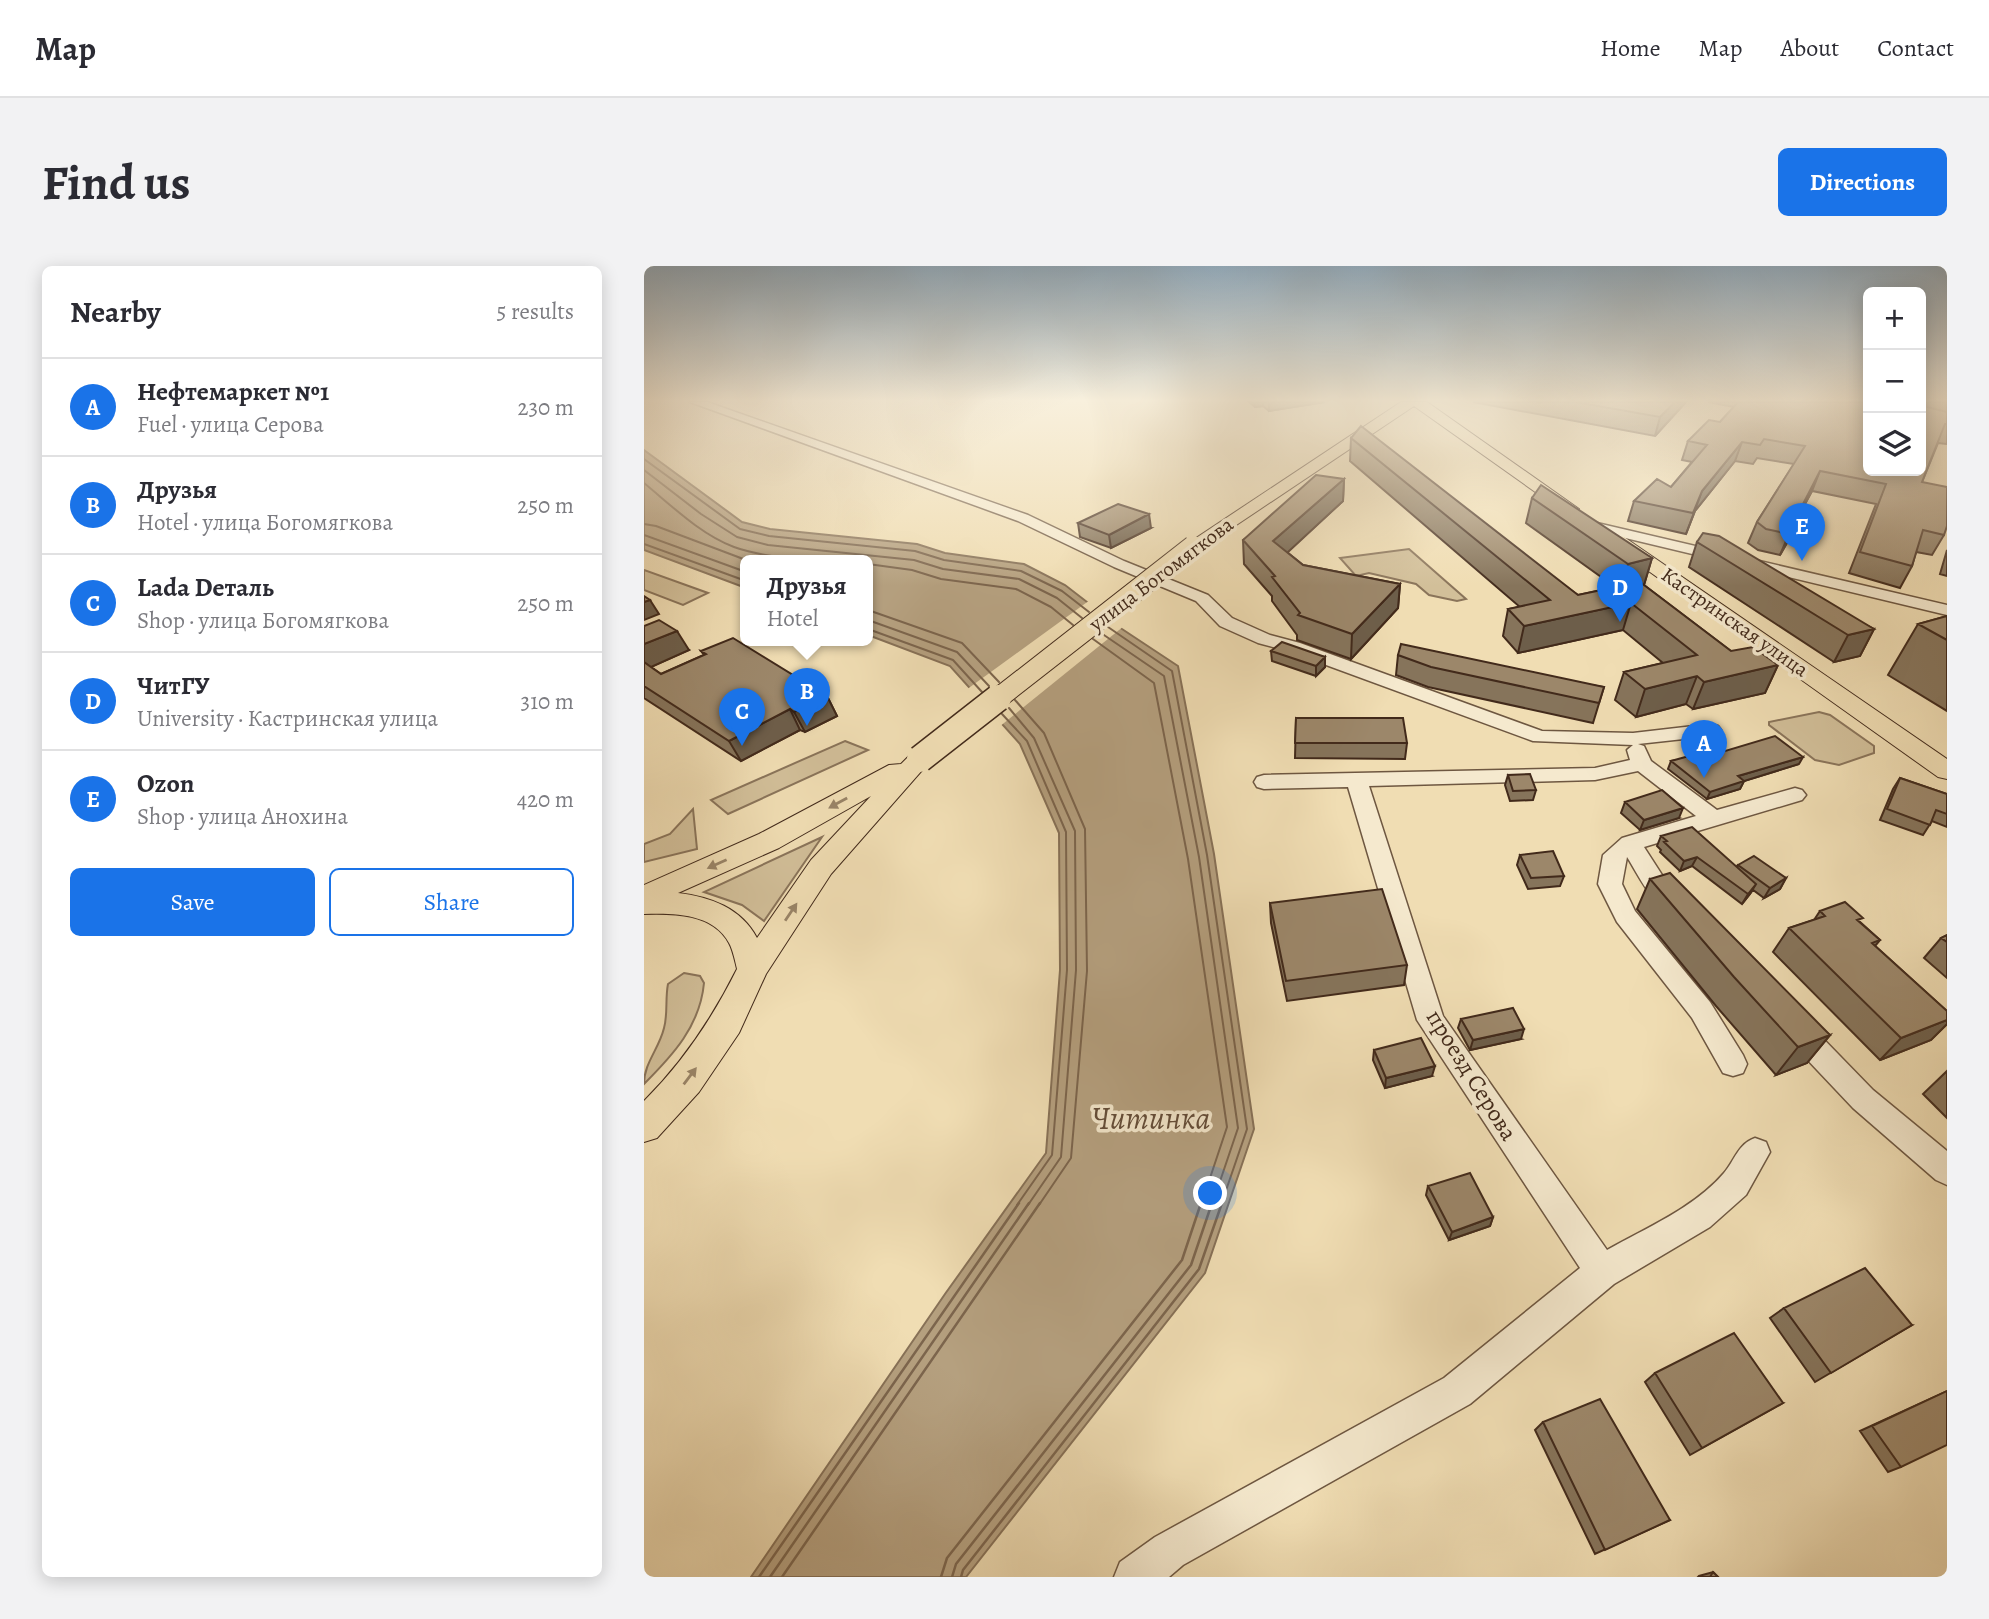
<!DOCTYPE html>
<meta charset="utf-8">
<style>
:root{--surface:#fff;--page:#f2f2f3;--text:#2b2b33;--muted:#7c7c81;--line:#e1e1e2;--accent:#1a73e8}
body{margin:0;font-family:Alegreya,serif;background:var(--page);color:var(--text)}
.controls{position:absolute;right:21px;top:21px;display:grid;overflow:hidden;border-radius:10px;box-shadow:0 4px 18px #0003}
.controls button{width:63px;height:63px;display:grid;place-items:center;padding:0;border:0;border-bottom:2px solid var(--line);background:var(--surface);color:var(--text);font:35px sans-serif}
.you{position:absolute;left:567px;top:928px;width:24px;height:24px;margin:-18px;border:5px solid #fff;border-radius:50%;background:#1a73e8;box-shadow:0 0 0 10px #1a73e833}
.badge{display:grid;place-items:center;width:46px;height:46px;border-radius:50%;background:var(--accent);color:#fff;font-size:23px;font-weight:700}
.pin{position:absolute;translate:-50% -58px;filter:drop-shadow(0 2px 4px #0008)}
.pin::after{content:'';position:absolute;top:37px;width:24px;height:21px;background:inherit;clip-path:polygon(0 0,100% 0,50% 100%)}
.popup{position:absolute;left:96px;top:289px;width:133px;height:91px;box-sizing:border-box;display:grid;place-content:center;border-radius:10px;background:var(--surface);filter:drop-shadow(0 2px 5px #0005);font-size:23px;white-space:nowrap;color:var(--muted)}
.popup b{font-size:26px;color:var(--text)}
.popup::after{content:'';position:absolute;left:50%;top:100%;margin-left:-14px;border:14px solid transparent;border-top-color:var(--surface)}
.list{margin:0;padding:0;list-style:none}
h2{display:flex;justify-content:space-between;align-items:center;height:91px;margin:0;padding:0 28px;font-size:30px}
h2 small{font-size:23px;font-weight:400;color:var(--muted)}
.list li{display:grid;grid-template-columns:46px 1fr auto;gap:21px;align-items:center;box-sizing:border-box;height:98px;padding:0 28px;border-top:2px solid var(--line)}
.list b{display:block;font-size:26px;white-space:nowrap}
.list p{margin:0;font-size:23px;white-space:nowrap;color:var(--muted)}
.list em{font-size:23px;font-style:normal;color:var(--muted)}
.actions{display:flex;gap:14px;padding:21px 28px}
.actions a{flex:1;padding:16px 0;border:2px solid var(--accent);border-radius:10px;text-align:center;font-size:24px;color:var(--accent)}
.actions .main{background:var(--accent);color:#fff}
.icon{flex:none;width:38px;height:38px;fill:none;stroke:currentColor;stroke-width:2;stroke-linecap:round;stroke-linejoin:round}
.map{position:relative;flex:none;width:1303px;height:1311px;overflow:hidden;border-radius:10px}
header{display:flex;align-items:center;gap:42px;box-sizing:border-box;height:98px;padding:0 35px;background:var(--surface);border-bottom:2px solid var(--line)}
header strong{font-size:33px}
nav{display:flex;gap:38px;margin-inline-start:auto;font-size:24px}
.intro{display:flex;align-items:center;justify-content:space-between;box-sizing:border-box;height:168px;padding:0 42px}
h1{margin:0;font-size:49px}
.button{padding:18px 32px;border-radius:10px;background:var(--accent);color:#fff;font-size:24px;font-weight:700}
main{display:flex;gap:42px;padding:0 42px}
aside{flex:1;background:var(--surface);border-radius:10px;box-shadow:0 4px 18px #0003}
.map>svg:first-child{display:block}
</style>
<header>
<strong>Map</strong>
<nav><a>Home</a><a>Map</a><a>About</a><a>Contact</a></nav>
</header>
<div class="intro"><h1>Find us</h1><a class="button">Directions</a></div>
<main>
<aside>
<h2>Nearby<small>5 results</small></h2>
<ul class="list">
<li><span class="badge">A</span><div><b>Нефтемаркет №1</b><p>Fuel · улица Серова</p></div><em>230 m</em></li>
<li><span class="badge">B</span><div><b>Друзья</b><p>Hotel · улица Богомягкова</p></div><em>250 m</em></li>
<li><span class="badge">C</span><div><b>Lada Dеталь</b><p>Shop · улица Богомягкова</p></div><em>250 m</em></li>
<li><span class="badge">D</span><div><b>ЧитГУ</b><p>University · Кастринская улица</p></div><em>310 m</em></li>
<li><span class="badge">E</span><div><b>Ozon</b><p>Shop · улица Анохина</p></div><em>420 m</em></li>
</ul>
<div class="actions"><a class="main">Save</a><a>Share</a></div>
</aside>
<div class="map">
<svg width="1303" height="1311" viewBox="0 0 1303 1311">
<rect width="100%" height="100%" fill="#f0ddb3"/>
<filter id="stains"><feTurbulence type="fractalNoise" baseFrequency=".00286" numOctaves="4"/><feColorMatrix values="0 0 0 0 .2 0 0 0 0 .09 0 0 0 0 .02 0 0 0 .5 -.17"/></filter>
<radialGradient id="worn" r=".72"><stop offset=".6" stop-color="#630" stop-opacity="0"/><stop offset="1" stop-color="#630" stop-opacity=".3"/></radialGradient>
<path fill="#d2bf99" stroke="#8a745a" stroke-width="2" d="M765,283L822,333L813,335L785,329L772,318L725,307L712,310L696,292Z
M0,304L64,327L39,339L0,324Z
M1175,446L1186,449L1230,480V487L1195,499L1171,494L1125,459V456Z
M201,475L224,484L84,548L67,534Z
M49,543L53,583L0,596V578L26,568Z
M178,571L120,655L98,639L60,626Z
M40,707L56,710L60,717C56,760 29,789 0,818C0,797 15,783 20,762C24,748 21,733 24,718Z"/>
<path fill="#b5a07f" stroke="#877157" stroke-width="2" d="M0,184L98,256L126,263L273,278L301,287L380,298L421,319L478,363L534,400L570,588L610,863L561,1007L322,1311H107L301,1028L402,887L416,704L415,567L376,478L306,400L224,369V294H102V322L0,284Z"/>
<path fill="#f0ddb3" d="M446,334L480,360L355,461L322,424Z"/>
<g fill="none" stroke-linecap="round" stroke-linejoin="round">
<path stroke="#7c654d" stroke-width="2" d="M0,193L96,263L125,270L271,285L300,294L377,305L418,325L445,346
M0,204L57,248L93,271L124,279L270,294L299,303L375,313L413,332L438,352
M0,217C28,240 56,268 90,281C112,289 137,291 160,294
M0,258L12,260L102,294
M0,269L102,306
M0,278L102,315
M224,298L268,304L297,313L372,323L407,341L429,359
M224,344L318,377L355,416
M224,354L313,386L345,420
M464,361L528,405L563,589L603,863L577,939
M224,363L309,394L338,426
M457,367L520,410L555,591L594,862L568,939
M449,373L510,417L544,593L583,861L557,939
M371,434L400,467L441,563L443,705L427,892L395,939
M365,442L390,472L431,565L432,704L417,891L384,939
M358,448L383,475L422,566L423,704L408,889L373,939"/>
<path stroke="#7c654d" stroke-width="2.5" d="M115,1311L375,937
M126,1311L385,937
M138,1311L396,937
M297,1311L303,1292L538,994L557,937
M308,1311L312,1298L547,999L568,937
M317,1311L319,1304L555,1003L578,937"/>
<g stroke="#6e5741" stroke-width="3">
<path id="minor" d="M46,136H63L384,249L480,295L564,329L588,352L626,369L656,377L898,465L989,467L1067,458L1074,460L1077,464L1067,470L994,478L1000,480L1007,495L1073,544L1151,522L1158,524L1162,529L1158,534L1000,581L1020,612L1042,637L1038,643C1012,651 995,609 983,591L978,618L991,645L1066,736L1099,789L1103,798L1099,807L1089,810L1079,807L1048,752L973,656L954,618L959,589L978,572L1052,550L994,505L951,514L725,520L799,750L963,984C1002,962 1050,942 1080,907C1091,894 1094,878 1111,872L1122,876L1126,886L1102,929L1066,961L970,1018L826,1138L539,1299L525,1311H470L476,1296L511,1271L800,1112L936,1002L773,754L704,521L620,523L613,521L610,516L613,511L620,509L951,502L986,494L983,484L989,479L889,475L644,385L614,377L576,360L552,335L470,301L374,255Z
M953,257L1303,339V349L948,264V258Z
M1150,750L1160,753L1229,824L1303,885V919L1292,914L1209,842L1140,769L1136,761L1140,753Z"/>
</g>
<g stroke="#422a1b" stroke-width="2">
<path id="major" d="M757,136H783L935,243L927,248L921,247L770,140L555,284H543L540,280Z
M974,270L980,271L1303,493V513L1294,511L968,279L965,275Z
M276,485L285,488L288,493L187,608L122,708L95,767L55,826L13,872L0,876V835C39,796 68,753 93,703C91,695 89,684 85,677C69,647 29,647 0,648V619L115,568L245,499L257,498L267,488ZM227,530L167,594L113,672C97,642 67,631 34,627L135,582Z"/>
</g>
<use href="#minor" fill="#f5e9ce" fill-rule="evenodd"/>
<use href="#major" fill="#f0ddb3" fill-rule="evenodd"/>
<g stroke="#422a1b" stroke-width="22" stroke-linecap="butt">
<path id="major-bridge-far1" d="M352,434L549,280"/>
</g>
<g stroke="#422a1b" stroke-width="29" stroke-linecap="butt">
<path id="major-bridge" d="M276,493L354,432"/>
</g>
<use href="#major-bridge-far1" stroke="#f0ddb3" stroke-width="20"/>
<use href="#major-bridge" stroke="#f0ddb3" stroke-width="26"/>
</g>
<path fill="#86745b" stroke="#422a1b" stroke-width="2" d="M605,136H681L625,145L619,140L611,141Z
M829,136H1042L1011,170Z
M1064,136H1303V178L1294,177L1278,216L1300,269L1288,289L1272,286L1268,300L1256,322L1205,307L1232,238L1168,225L1160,240L1152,261L1136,289L1114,284L1104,277L1113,256L1150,198L1113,192L1109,198L1091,195L1051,245L1042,268L984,255L990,235L1027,221L1048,196L1038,194L1044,175L1076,156L1090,141Z
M707,172L934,329L971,321L882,257L888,232L1008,292L1000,319L1087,385L1134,399L1121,427L1049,443L1042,438L992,451L971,434L980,406L1019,397L979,364L874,387L859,370L864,343L876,341L706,195Z
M700,213L699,235L643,286L659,299L756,318L754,342L707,393L653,374V369L628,335V330L600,298L599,274Z
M434,257L507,262L467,282L436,271Z
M1053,276L1230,363L1216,390L1190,396L1045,301Z
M1303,284V310L1296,308Z
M1303,350V445L1244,409L1274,358Z
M0,360L45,384L7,401L17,408L60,389L57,385L183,430L193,450L161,466L156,464L97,495L0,432Z
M627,385L681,391V401L672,410L628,395Z
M754,389L960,421L949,457L784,421L752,409Z
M652,452L763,477L761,493L651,492Z
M1068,489L1155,498L1100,515L1096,523L1063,533L1024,503L1027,495Z
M864,509L892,524L889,534L866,535L861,519Z
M1256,512L1303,528V561L1288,555L1279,569L1236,554L1249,523Z
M981,536L1035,552L996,564L977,547Z
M1017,570L1093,601L1094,599L1142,612L1136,623L1120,632L1109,624L1098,638L1048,600L1036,605L1016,586L1017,584L1013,580Z
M876,589L920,610L916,620L884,623L873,599Z
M1006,613L1186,769L1163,797L1132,809L1072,740L993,643Z
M626,637L763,699L760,719L643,735L627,657Z
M1176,645L1216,656L1236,674L1231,680L1303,745V758L1287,774L1236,794L1129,686L1145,662L1170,654Z
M1303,669V712L1280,692L1297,672Z
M817,753L877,773L826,784L814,762Z
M730,784L788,810L741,822L729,794Z
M1303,805V852L1279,828Z
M784,920L849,951L846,960L805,974L782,929Z
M1140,1042L1268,1059L1171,1116L1126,1052Z
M1011,1107L1139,1137L1046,1189L1001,1116Z
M1303,1125L1257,1201L1244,1206L1216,1165Z
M899,1156L1026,1254L951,1288L891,1164Z
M1069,1306L1074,1311H1054L1055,1310Z"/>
<path fill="#6d5e4a" stroke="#422a1b" stroke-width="2" d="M610,136H619V140L611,141Z
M625,136H681L625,145Z
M1031,136H1042L1011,170L1016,151Z
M1098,176L1091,195L1051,245L1042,268L1058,225Z
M1176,205L1168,225L1149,260L1158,240Z
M700,213L699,235L630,299L629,275Z
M1161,240L1152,261L1136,289L1145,268Z
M505,248L507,262L467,282L465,269Z
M1008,292L1000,319L976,325L984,298Z
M756,318L754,342L707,393L708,368Z
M6,334L15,348L0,354V336Z
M987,337L979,364L874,387L880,360Z
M1230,363L1216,390L1190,396L1204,369Z
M33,365L45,384L0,404V378Z
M681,391V401L672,410V400Z
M1134,399L1121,427L1049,443L1060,416Z
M1053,410L1042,438L992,451L1001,423Z
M183,430L193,450L161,466L150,446Z
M146,443L156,464L97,495L85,475Z
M1159,491L1155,498L1100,515L1096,523L1063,533L1066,526L1094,510Z
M1039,542L1035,552L996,564L1000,554Z
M1053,591L1048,600L1036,605L1040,595Z
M1142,612L1136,623L1120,632L1126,622Z
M1112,618L1106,628L1098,638L1104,628Z
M1303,754V758L1287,774L1236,794L1257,772Z
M880,763L877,773L826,784L829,774Z
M1186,769L1163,797L1132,809L1154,781Z
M791,800L788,810L741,822L742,812Z
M849,951L846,960L805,974L808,966Z"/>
<path fill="#9c876a" stroke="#422a1b" stroke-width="2" d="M931,136H1031L1016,151Z
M1094,136H1224V205H1277V136H1283V141L1303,146V158H1301L1278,216L1303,221V260L1300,269L1279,264L1268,300L1216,286L1242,218L1176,205L1158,240H1161L1145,268L1122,263L1113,256L1161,180L1120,173L1116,179L1098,176L1058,225L1049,247L990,235L1013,213L1027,221L1063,179L1044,175L1065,154L1076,156Z
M717,160L934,329L996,316L1087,385L1109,381L1134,399L1060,416L1053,410L1001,423L980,406L1053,389L987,337L880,360L864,343L906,334L707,172Z
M672,209L700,213L629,275L659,299L756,318L708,368L654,349L656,347L628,311L631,310L599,274Z
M897,219L1008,292L984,298L888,232Z
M474,238L505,248L465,269L434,257Z
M1059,267L1075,270L1230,363L1204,369L1053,276Z
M0,330L6,334L0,336Z
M1303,350V374L1274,358Z
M15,354L33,365L0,378V360Z
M89,372L183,430L150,446L146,443L85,475L0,420V396L17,408L62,388L57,385Z
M638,376L681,391L672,400L627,385Z
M757,378L960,421L955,437L787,401L754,389Z
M652,452H759L763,477H651Z
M1131,470L1159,491L1094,510L1100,515L1066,526L1027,495L1063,485L1068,489Z
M886,508L892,524L869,525L864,509Z
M1256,512L1303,528V548L1292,544L1286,559L1243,543Z
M1018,524L1039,542L1000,554L981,536Z
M1048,561L1112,618L1104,628L1053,591L1040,595L1020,576L1023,575L1017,570Z
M909,585L920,610L887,612L876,589Z
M1110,590L1142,612L1126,622L1094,599Z
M1026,607L1186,769L1154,781L1090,711L1006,613Z
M738,623L763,699L642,715L626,637Z
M1201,636L1219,652L1213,654L1236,674L1228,677L1303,745V754L1257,772L1145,662L1181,650L1176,645Z
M1303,669V676L1297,672Z
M869,742L880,763L829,774L817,753Z
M777,772L791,800L742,812L730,784Z
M826,907L849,951L808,966L784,920Z
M1221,1002L1268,1059L1187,1107L1140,1042Z
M1090,1067L1139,1137L1058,1182L1011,1107Z
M1303,1125V1179L1257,1201L1228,1160Z
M956,1133L1026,1254L961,1284L899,1156Z
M1069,1306L1074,1311H1066Z"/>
<defs><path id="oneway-solid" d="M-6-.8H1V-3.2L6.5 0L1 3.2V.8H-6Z" transform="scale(1.75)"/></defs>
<g fill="#998467">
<use href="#oneway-solid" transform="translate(194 537) rotate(151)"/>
<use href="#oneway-solid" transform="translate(73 598) rotate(156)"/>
<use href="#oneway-solid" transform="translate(147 646) rotate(-56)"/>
<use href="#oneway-solid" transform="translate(46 810) rotate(-53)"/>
</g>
<linearGradient id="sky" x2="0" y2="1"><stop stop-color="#93acbe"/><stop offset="0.42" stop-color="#f8f0dd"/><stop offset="1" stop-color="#f8f0dd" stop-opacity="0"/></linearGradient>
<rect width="1303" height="320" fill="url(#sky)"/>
<g text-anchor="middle" stroke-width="7" stroke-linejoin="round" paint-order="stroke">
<g font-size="21" fill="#422a1b" stroke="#f5e9ce">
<text transform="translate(517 308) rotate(-37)" y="7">улица Богомягкова</text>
<text transform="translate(1091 356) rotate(35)" y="7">Кастринская улица</text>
</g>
<g font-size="24" fill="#422a1b" stroke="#f5e9ce">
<text transform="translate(828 809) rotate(58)" y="8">проезд Серова</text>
</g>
<g font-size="32" font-style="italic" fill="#644d39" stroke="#f5e9ce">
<text x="507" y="863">Читинка</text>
</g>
</g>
<rect width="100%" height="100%" filter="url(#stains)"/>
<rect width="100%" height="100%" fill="url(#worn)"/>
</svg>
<div class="controls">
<button>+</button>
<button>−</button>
<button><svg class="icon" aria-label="layers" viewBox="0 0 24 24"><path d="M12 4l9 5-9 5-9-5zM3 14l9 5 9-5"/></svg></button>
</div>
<div class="you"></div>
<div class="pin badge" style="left:1060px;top:512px">A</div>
<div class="pin badge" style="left:163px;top:460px">B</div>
<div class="popup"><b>Друзья</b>Hotel</div>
<div class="pin badge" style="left:98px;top:480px">C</div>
<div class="pin badge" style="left:976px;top:356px">D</div>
<div class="pin badge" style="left:1158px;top:295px">E</div>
</div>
</main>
